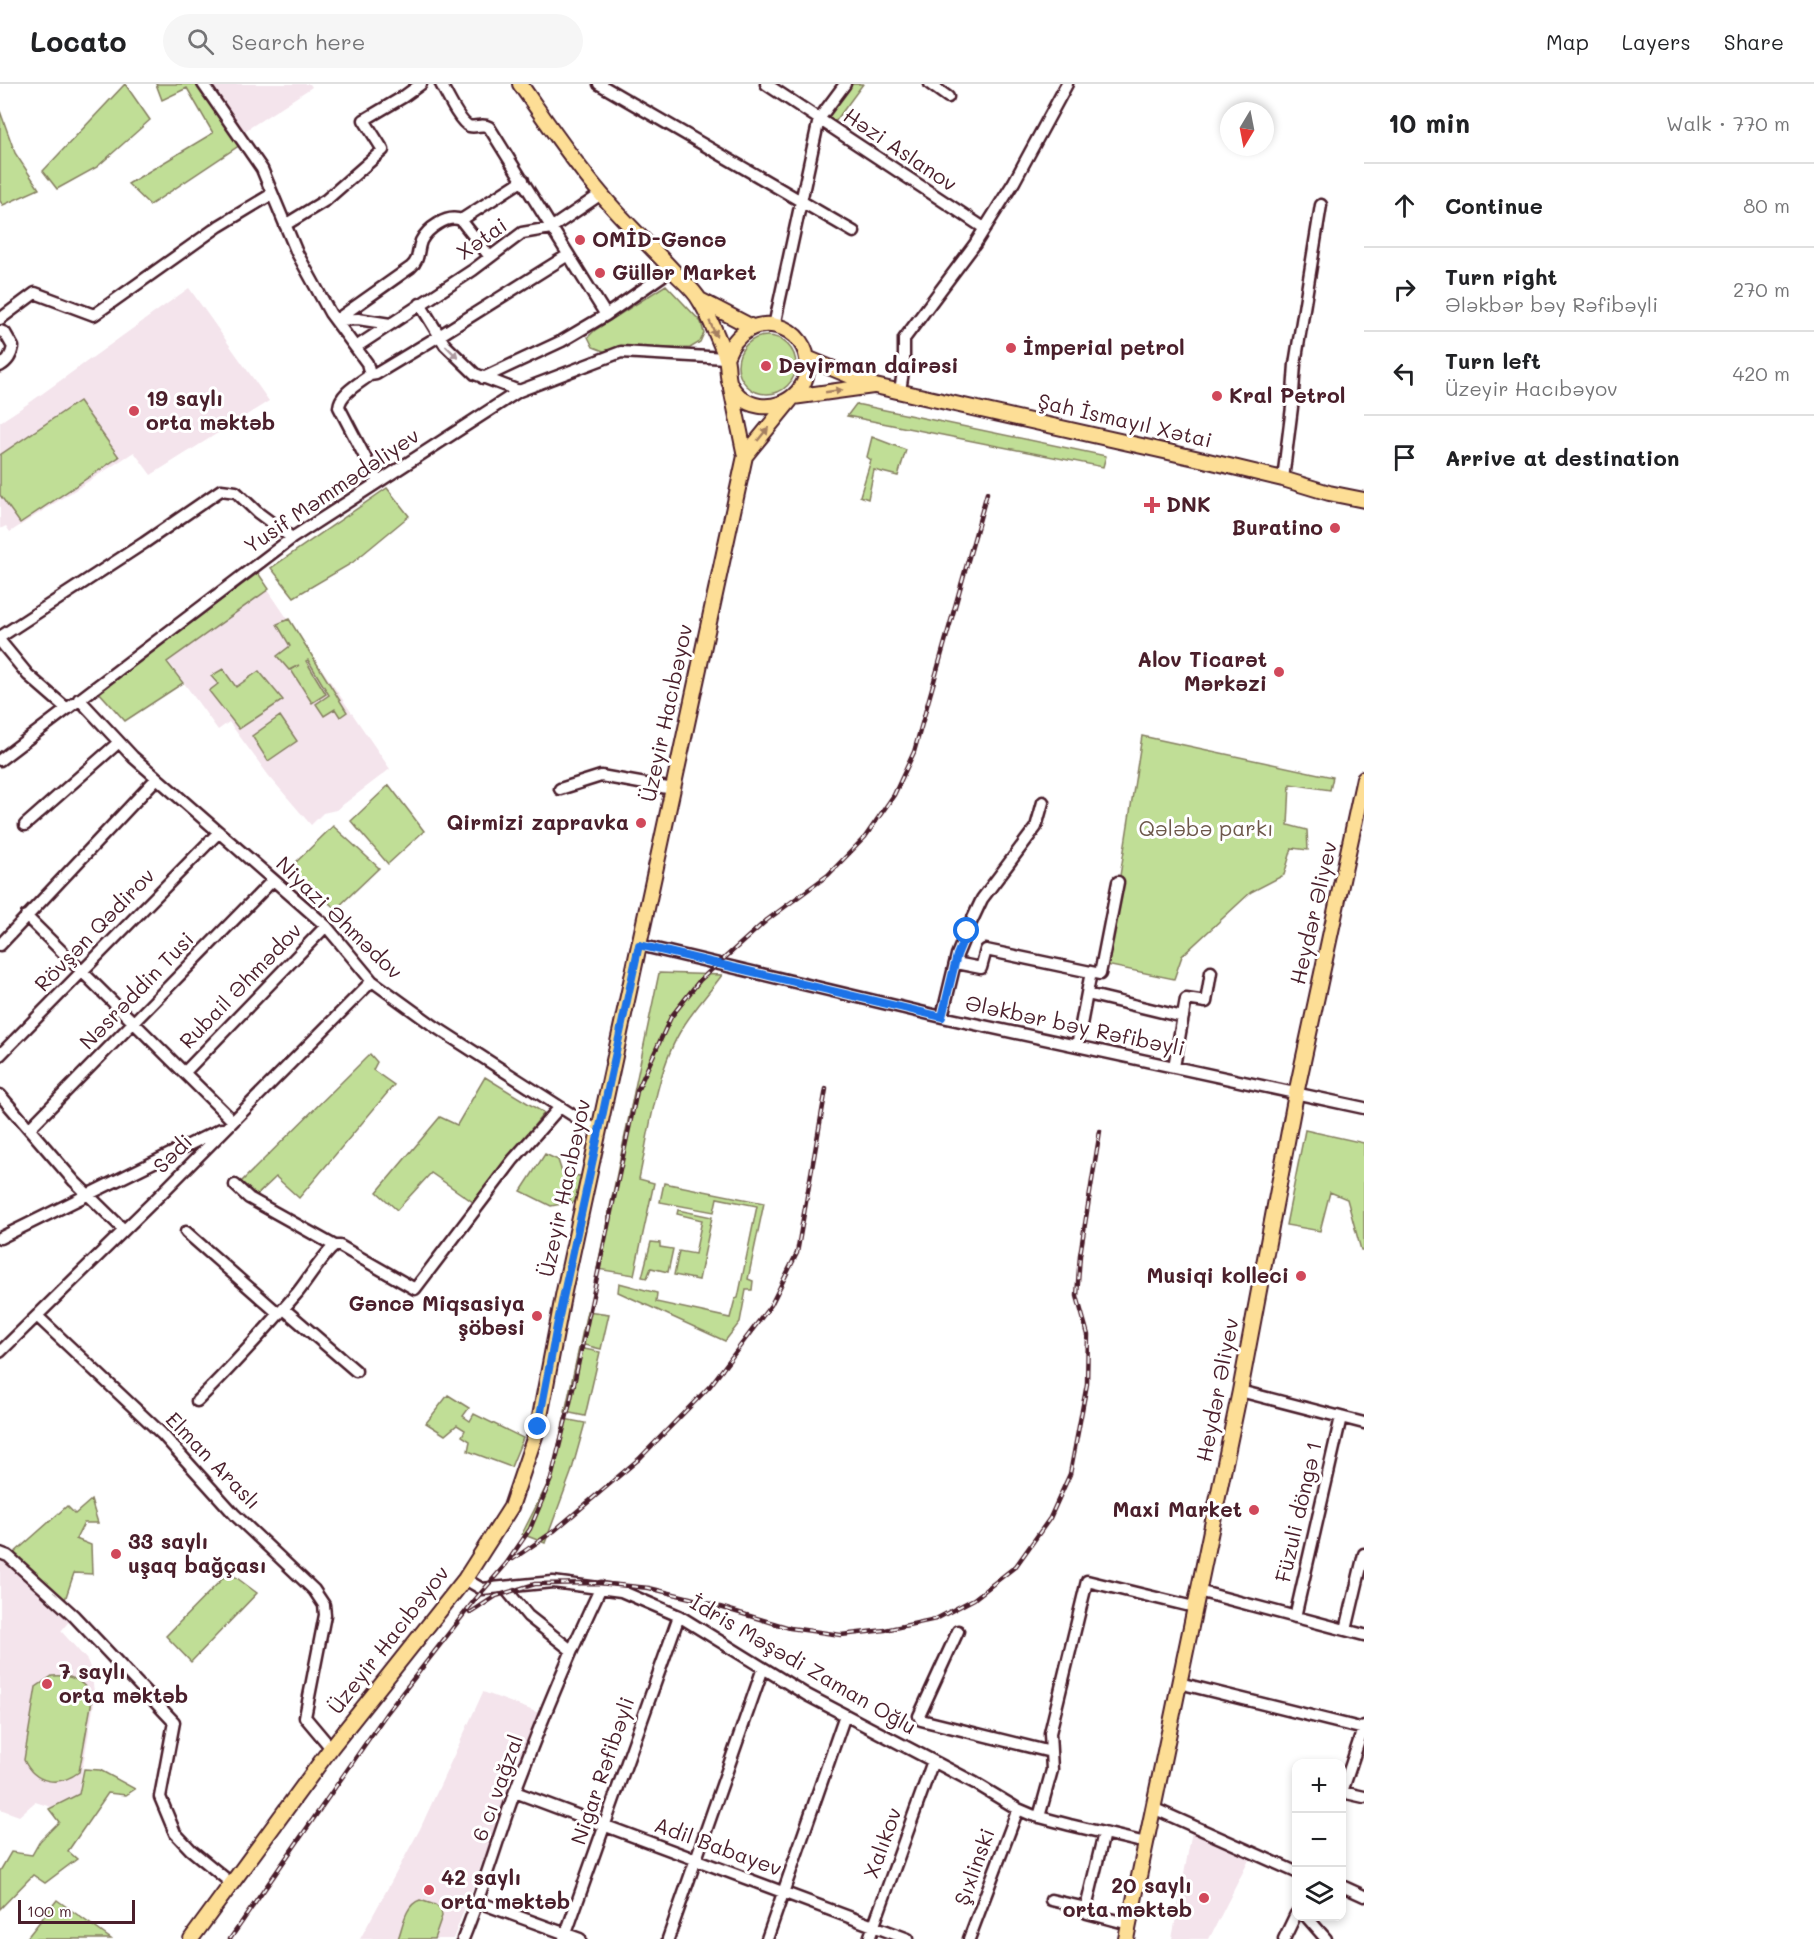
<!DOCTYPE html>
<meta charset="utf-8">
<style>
:root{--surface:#fff;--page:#f6f6f6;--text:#202124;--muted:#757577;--line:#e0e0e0}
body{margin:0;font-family:Mali,sans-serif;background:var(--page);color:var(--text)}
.controls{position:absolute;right:18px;bottom:18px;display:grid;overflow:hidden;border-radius:12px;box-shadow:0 3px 9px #0003}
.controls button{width:54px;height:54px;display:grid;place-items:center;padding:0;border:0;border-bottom:2px solid var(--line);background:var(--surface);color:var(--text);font:30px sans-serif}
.compass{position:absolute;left:1220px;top:18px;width:54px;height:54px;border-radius:50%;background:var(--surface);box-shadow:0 3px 9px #0003;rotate:190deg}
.scale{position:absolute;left:18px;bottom:15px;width:117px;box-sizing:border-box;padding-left:6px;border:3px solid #4a1f2b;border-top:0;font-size:16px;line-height:21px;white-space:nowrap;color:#4a1f2b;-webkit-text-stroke:4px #fff;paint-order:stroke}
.stop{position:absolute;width:18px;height:18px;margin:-14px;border:4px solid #1a73e8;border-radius:50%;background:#fff}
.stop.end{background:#1a73e8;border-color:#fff;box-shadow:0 2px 6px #0008}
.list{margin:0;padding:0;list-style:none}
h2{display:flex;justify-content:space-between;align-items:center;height:78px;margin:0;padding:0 24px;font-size:26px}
h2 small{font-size:20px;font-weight:400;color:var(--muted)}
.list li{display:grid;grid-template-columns:39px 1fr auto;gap:18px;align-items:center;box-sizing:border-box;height:84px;padding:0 24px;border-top:2px solid var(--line)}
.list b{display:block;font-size:22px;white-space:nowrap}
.list p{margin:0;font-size:20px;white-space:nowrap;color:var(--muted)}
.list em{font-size:20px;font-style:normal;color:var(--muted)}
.icon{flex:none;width:33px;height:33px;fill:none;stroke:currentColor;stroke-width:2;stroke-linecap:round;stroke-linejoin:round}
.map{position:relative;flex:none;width:1364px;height:1855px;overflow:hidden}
header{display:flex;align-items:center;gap:36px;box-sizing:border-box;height:84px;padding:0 30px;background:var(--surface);border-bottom:2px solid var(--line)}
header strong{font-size:28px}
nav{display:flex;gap:33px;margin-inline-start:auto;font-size:21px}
.search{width:420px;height:54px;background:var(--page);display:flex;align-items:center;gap:15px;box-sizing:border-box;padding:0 21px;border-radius:33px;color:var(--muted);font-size:22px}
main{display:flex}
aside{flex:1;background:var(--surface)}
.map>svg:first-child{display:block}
</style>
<header>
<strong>Locato</strong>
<div class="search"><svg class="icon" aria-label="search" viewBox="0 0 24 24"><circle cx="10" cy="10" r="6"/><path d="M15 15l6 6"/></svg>Search here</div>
<nav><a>Map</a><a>Layers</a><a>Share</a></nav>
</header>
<main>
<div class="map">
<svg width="1364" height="1855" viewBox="0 0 1364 1855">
<rect width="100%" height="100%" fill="#fff"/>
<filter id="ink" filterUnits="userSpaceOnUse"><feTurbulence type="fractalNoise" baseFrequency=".0167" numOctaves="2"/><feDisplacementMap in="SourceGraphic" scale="12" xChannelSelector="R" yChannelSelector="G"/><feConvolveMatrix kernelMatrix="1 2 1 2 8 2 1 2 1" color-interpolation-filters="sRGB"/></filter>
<g filter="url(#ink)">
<path fill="#f4e4ec" d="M208,0H310L312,3L243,48Z
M189,204L269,317L151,391L134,368L10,448L6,442L0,445V338L32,317Z
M268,506L390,685L336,726L323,729L311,741L269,692L229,638L218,646L168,577Z
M0,1472L71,1535L61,1547L87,1576L91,1586L95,1614L78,1710L51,1723L35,1718L19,1732L0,1725Z
M483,1608L539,1629L453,1855H360L420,1745Z
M1192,1747L1250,1774L1209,1855H1172Z"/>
<path fill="#c0de96" stroke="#857e60" stroke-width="1.5" d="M125,0L150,36L97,83L57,105L43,87Z
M156,0H199L240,61L150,121L128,100L213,49L187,4L162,16Z
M849,0H863L835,38L826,32Z
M0,27L15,69L39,105L3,121L0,117Z
M666,201L701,238L704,249L700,258L690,264L617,265L606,268L593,263L588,253L595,246Z
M738 281a29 29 0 1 1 58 0a29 29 0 1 1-58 0Z
M79,317L119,373L20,439L0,411V371Z
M856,320L1106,372L1103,383L847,332Z
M872,353L906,366L898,392L874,386L868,415L860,412L871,376L867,373Z
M387,404L409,432L352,479L294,513L271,484Z
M258,489L269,505L167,578L183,599L125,637L98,607Z
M289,535L347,628L340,633L335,625L324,632L316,620L329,611L308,576L306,577L326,610L312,619L291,586L299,581L289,586L277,572L290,562L277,540Z
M223,585L236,603L259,587L283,616L239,645L209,607L218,600L211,592Z
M280,632L297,657L268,677L252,652Z
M1142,652L1333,693L1330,706L1290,700L1288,741L1307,746L1308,766L1292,764L1284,791L1251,808L1182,872L1174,895L1106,881Z
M389,701L424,747L388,780L351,737Z
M333,742L379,784L336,825L289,785Z
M659,889L722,891C709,909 694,925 683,943C657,983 649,1049 639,1095L654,1099L634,1191L597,1185Z
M370,970L377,978L373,986L394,1001L299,1114L276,1093L257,1111L241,1098Z
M485,993L544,1029L473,1118L431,1089L397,1126L377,1108L440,1033L457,1041Z
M1305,1046L1364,1059V1166H1361L1347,1115L1330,1108L1320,1147L1286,1141Z
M545,1070L558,1076L563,1091L583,1092L578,1117L571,1119L568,1108L561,1120L551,1122L521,1107Z
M664,1099L764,1119L748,1195L753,1197L752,1206H746L740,1238L725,1257L618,1208L619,1199L657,1209L656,1218L730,1234L735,1215L738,1214L757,1122L717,1114L714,1128L660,1118Z
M678,1126L712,1133L699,1196L674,1191L679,1167L695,1170L702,1136L677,1130Z
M651,1158L660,1159V1163L673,1165L668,1188L651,1184L647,1194L642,1193Z
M587,1227L609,1230L601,1265L580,1260Z
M579,1264L600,1268L585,1332L565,1328Z
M448,1311L469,1324L463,1332L470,1337L474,1330L523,1354L511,1383L468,1367L470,1357L462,1352L465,1346L457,1341L445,1351L426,1339Z
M564,1335L585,1339L571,1389L545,1459L522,1450L551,1393Z
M91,1416L98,1439H84L76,1455L91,1461L92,1490L74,1489L64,1519L13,1470L67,1422L75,1430Z
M229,1488L257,1509L191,1578L166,1552Z
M52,1592C72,1590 86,1597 92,1616L79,1688C59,1703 35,1700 24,1676L36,1603Z
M84,1685L100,1686L135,1705L126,1711L108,1709L68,1767L77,1775L45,1799L33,1791L0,1825V1787L11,1768L32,1771L40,1757L59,1738L49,1725L79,1710Z
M57,1816L111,1855H26Z
M420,1816L435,1821L441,1826L442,1832L434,1855H398C403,1842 405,1821 420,1816Z"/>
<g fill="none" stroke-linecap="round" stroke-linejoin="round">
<g stroke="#4a1f2b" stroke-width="15">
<path id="minor" d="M203,0L262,85L297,169L330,229L367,279L370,291C360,299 340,309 339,323L378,398
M441,0C446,9 460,39 469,42C477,44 482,39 489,43L606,231
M599,0L854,148
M766,0L984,144
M930,0L948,13
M461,136L523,96
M285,141L326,116L383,66L364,36L403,13L421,0
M420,220L445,261L475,290L519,307
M0,235L35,209L94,231L219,142L272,110
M336,236L411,183C420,175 417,167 421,157C427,145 447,130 461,136L490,173
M337,236L358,235L390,240
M774,242L819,35L845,0
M0,247L5,249L13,263C11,272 8,277 0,282
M356,263L473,186L522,149L551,144L601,110
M370,291L376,290L439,252L568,171
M483,294L562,257L606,231L672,185
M900,307L904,281V255L975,160L1014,98L1067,0
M1283,395L1292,323L1295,280L1321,121
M0,553L144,459L221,406L236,408L257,428L292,454
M0,557L28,591L66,624
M79,615L133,673L326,842L372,897L434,942L599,1048
M0,676L292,454L519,307L621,268L726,274
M560,705L601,692L673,705
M25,741L119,658
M26,832L233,1037
M0,861L157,694
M639,861L942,933L1364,1024
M956,879L981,884L986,866L1100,890L1118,798
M1087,910L1183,933
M942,933L957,871L967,847L982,815L1036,743L1043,718
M1077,962L1091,888
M0,971L219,748
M1174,983L1186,915L1206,918L1211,888
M185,988L326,842
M0,1011L74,1097L124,1146
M29,1045L273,796
M235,1101L249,1114L335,1162
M186,1148L279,1230
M0,1154L221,1045
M284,1225L356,1287
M37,1232L162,1350L235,1431L314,1506L324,1521L325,1531L305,1633L331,1664
M0,1268L160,1111L372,897
M1240,1307L1364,1339
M197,1317C233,1282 265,1246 298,1208C307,1197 325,1168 335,1162H340L415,1205L513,1076L560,1023
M0,1469L8,1472L73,1531L174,1638L160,1713L175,1749L191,1766L231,1799
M465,1495L482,1505L553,1498L621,1507L679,1532L807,1611L975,1699L1018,1725L1032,1731L1070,1741L1146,1759
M504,1503L528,1532L571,1566
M1198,1507L1364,1551
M1295,1533L1341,1333
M1346,1546L1364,1470
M958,1547L919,1632L921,1636L1051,1668
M1179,1599L1364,1645
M515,1708L908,1855
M1342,1708L1364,1642
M1342,1708L1364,1713
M1153,1724L1296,1788
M1039,1733L1052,1686L1050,1649L1087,1497L1194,1523
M1104,1749L1086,1824L1087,1829L1129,1840
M1342,1802L1364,1812
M1051,1816L1086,1824
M478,1818L580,1855
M1306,1832L1326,1855
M463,1855C483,1806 497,1756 515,1707C541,1638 569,1570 601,1503
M564,1855L679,1532
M668,1855L763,1584
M767,1855L845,1631
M869,1855L933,1677
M969,1855L1018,1725
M1284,1855L1296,1830"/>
</g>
<g stroke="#4a1f2b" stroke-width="18">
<path id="major" d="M520,0C546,37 572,76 601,110C624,138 652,163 676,190C684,198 695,207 700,217C710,233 718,254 725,271C731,287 722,297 740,313C763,333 802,319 807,288C814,240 746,218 726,274
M700,216L752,243
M807,274L875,302L1204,376L1283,395L1329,409L1364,416
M731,304L745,372L793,313L873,302
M191,1855L331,1664L465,1495L511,1423L538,1343L563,1212L745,372
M1126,1855L1240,1307L1296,1010L1364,694"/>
</g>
<use href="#minor" stroke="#fff" stroke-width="10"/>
<use href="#major" stroke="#fdde96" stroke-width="14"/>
<g stroke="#4a1f2b" stroke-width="4.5">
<path id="rail" d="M513,1475L554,1447L639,1375L710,1302L771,1221L797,1169L826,1005
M470,1529L496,1512L535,1500L598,1499L649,1504L690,1514L790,1544L841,1551L885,1546L936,1535L974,1515L1016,1482L1050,1434L1070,1390L1087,1300L1088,1251L1077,1212L1080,1171L1100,1047
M230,1855L386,1630L474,1517L506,1480L530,1445L551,1395L569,1323L637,1007L671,933L700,896L767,836L828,791L865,753L894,711L914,668L987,409"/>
</g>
<use href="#rail" stroke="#fff" stroke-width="2" stroke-dasharray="7" stroke-linecap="butt"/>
</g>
<defs><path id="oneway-solid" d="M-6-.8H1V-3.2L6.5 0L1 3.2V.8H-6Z" transform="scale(1.5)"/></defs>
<g fill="#a47e60">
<use href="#oneway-solid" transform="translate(713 245) rotate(66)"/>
<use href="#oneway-solid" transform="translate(834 307) rotate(-8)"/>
<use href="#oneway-solid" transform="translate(763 350) rotate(-51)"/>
</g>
<use fill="#ae9aa0" href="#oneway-solid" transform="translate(452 268) rotate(45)"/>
</g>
<g fill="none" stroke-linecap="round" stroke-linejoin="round" filter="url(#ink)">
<path stroke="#1a73e8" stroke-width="8" d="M538,1343L557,1242L639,861L942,933L957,871L967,847"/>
</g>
<g fill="#d1495b" stroke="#fff" stroke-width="2">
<circle cx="580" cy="156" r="6"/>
<circle cx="600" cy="189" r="6"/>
<circle cx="1011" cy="264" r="6"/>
<circle cx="766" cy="282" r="6"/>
<circle cx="1217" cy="312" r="6"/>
<circle cx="134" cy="327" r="6"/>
<path d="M1149 412h6v6h6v6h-6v6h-6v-6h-6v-6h6z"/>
<circle cx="1335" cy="444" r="6"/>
<circle cx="1279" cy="588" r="6"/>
<circle cx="641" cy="739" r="6"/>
<circle cx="1301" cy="1192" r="6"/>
<circle cx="537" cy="1232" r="6"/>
<circle cx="1254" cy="1426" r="6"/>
<circle cx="116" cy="1470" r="6"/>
<circle cx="47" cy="1600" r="6"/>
<circle cx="429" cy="1806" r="6"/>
<circle cx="1204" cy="1814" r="6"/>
</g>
<g text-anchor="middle" stroke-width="6" stroke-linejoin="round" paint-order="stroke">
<g font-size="21" fill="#4a1f2b" stroke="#fff">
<text transform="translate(900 66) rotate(34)" y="7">Həzi Aslanov</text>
<text transform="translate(482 155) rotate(-35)" y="7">Xətai</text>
<text transform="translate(1125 337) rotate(13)" y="7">Şah İsmayıl Xətai</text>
<text transform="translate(332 407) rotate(-34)" y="7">Yusif Məmmədəliyev</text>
<text transform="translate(667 629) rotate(-78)" y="7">Üzeyir Hacıbəyov</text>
<text transform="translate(1314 829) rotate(-77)" y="7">Heydər Əliyev</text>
<text transform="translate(339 834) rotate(44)" y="7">Niyazi Əhmədov</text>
<text transform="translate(95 846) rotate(-46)" y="7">Rövşən Qədirov</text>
<text transform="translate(241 902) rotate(-46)" y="7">Rubail Əhmədov</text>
<text transform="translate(137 907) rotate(-46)" y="7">Nəsrəddin Tusi</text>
<text transform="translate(1075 942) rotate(12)" y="7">Ələkbər bəy Rəfibəyli</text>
<text transform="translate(173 1070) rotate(-45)" y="7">Sədi</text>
<text transform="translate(565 1104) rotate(-78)" y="7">Üzeyir Hacıbəyov</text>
<text transform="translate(1218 1306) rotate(-79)" y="7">Heydər Əliyev</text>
<text transform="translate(213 1377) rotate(46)" y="7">Elman Araslı</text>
<text transform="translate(1299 1428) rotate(-77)" y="7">Füzuli döngə 1</text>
<text transform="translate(389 1556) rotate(-52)" y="7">Üzeyir Hacıbəyov</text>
<text transform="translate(803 1581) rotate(30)" y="7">İdris Məşədi Zaman Oğlu</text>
<text transform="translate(603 1687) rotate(-71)" y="7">Nigar Rəfibəyli</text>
<text transform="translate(498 1704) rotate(-70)" y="7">6 cı vağzal</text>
<text transform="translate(883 1759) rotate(-70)" y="7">Xalıkov</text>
<text transform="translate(718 1763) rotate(20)" y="7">Adil Babayev</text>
<text transform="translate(975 1783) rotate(-70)" y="7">Şıxlinski</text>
</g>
<g font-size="21" font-weight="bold" fill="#4a1f2b" stroke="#fff" text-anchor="start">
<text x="592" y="163">OMİD-Gəncə</text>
<text x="612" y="196">Güllər Market</text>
<text x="1023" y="271">İmperial petrol</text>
<text x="778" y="289">Dəyirman dairəsi</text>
<text x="1229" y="319">Kral Petrol</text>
<text x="146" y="322">19 saylı<tspan x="146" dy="24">orta məktəb</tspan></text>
<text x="1166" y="428">DNK</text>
<text x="1323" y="451" text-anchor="end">Buratino</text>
<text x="1267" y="583" text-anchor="end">Alov Ticarət<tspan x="1267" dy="24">Mərkəzi</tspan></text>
<text x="629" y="746" text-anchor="end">Qirmizi zapravka</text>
<text x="1289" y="1199" text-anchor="end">Musiqi kolleci</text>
<text x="525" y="1227" text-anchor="end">Gəncə Miqsasiya<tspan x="525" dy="24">şöbəsi</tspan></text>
<text x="1242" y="1433" text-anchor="end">Maxi Market</text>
<text x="128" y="1465">33 saylı<tspan x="128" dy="24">uşaq bağçası</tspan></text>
<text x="59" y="1595">7 saylı<tspan x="59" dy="24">orta məktəb</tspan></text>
<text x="441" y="1801">42 saylı<tspan x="441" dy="24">orta məktəb</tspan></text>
<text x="1192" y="1809" text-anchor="end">20 saylı<tspan x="1192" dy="24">orta məktəb</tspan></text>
</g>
<g font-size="21" fill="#6d584b" stroke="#fff">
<text x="1206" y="752">Qələbə parkı</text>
</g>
</g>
</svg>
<div class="controls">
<button>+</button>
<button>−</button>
<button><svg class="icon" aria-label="layers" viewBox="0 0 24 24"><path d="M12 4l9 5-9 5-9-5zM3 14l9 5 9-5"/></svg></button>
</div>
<svg class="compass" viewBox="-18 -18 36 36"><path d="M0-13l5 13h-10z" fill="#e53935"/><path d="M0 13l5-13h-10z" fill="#757577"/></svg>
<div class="scale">100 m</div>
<div class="stop" style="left:967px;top:847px"></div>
<div class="stop end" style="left:538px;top:1343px"></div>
</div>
<aside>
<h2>10 min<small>Walk · 770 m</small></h2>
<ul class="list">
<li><svg class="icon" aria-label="ahead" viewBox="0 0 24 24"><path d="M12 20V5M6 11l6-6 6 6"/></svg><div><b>Continue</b></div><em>80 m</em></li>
<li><svg class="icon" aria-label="right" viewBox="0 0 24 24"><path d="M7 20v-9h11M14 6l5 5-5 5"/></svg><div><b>Turn right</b><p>Ələkbər bəy Rəfibəyli</p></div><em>270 m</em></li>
<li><svg class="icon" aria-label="left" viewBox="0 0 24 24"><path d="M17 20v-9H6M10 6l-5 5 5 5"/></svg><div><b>Turn left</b><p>Üzeyir Hacıbəyov</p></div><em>420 m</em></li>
<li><svg class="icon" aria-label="arrive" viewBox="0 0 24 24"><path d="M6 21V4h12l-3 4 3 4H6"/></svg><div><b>Arrive at destination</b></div></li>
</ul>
</aside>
</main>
